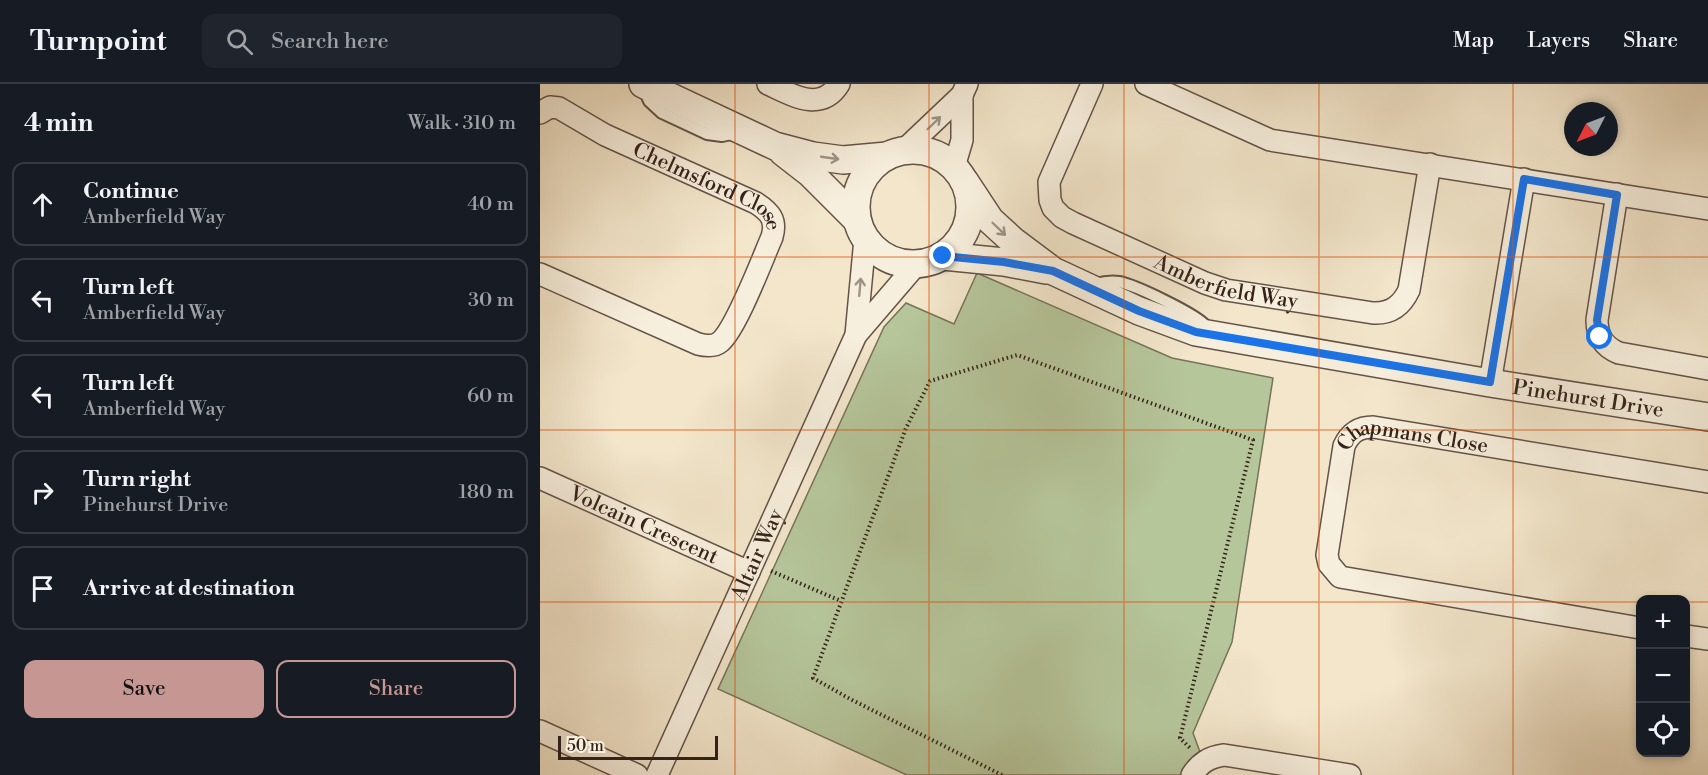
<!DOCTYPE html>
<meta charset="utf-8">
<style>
:root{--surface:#171b24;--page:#20242c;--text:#f1f3f6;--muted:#9ea1a6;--line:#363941;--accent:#c59692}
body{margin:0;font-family:"Libre Bodoni",serif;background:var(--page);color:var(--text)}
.controls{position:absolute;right:18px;bottom:18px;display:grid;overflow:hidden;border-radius:12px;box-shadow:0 3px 9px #0003}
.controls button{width:54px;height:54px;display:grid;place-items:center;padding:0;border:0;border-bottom:2px solid var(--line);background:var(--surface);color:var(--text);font:30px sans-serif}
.compass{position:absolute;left:1024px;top:18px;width:54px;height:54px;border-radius:50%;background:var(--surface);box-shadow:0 3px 9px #0003;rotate:228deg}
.scale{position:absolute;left:18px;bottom:15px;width:160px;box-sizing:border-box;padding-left:6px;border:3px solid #35221b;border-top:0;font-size:16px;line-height:21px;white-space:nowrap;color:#35221b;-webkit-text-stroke:4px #f7efdd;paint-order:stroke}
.stop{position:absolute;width:18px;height:18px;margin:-14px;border:4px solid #1a73e8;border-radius:50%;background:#fff}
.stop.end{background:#1a73e8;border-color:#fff;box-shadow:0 2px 6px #0008}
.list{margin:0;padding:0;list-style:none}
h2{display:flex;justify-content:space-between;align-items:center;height:78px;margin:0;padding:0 24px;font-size:26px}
h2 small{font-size:20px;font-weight:400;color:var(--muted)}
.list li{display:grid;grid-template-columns:39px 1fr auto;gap:18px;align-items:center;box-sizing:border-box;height:84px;margin:0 12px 12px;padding:0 12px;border:2px solid var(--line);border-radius:12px}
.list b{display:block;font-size:22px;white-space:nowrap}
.list p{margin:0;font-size:20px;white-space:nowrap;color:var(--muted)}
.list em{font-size:20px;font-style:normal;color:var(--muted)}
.actions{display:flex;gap:12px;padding:18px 24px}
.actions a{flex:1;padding:14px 0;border:2px solid var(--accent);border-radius:12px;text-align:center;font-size:21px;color:var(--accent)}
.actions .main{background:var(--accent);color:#111}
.icon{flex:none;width:33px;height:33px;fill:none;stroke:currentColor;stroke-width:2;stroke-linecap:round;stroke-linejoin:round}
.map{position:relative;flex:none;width:1168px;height:691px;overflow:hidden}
header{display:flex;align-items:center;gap:36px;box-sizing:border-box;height:84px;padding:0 30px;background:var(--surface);border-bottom:2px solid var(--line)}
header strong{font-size:28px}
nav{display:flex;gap:33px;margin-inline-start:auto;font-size:21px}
.search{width:420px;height:54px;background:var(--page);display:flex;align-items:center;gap:15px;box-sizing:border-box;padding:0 21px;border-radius:12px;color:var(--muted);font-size:22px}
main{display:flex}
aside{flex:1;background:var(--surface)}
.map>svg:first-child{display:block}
</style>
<header>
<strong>Turnpoint</strong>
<div class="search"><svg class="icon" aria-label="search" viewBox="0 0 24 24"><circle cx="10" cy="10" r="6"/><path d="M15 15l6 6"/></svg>Search here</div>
<nav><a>Map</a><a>Layers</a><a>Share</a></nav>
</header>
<main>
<aside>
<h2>4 min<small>Walk · 310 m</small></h2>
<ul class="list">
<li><svg class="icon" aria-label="ahead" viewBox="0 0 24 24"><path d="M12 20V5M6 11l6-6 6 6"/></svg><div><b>Continue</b><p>Amberfield Way</p></div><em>40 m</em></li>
<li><svg class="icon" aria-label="left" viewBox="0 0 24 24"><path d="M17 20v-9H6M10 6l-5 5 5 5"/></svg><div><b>Turn left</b><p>Amberfield Way</p></div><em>30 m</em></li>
<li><svg class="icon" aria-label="left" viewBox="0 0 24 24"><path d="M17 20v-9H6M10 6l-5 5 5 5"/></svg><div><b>Turn left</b><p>Amberfield Way</p></div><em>60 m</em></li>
<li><svg class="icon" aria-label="right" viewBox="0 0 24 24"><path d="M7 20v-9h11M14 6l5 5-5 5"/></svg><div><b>Turn right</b><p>Pinehurst Drive</p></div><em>180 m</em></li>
<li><svg class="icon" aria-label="arrive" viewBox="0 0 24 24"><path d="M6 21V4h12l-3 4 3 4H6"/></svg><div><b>Arrive at destination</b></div></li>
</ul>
<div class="actions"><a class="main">Save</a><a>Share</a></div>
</aside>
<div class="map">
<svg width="1168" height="691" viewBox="0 0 1168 691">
<rect width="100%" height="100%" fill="#f3e6cb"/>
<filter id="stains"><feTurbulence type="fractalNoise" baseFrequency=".00333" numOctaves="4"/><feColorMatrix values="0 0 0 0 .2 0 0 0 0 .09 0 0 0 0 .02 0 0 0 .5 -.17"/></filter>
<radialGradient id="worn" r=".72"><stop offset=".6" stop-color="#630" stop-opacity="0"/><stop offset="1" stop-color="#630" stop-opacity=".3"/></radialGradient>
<path fill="#b6c69b" stroke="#76745b" stroke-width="1.5" d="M437,189L632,274L733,294L692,558L653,649L660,668L651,676L642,691H367L178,605L344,243L366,219L414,240Z"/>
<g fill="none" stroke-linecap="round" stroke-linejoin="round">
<g stroke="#645347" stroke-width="14">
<path id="service" d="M105,8L109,17L122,29L167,50L182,52L196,49
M555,200C563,198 571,197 579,198C595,201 656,230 666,242"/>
</g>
<g stroke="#645347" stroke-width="24">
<g id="minor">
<path d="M228,0C252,11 281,29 299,0"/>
<path id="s1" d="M552,0L509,98L510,116L513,124L522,133L533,139L665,199L686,206L833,229C851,230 862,221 869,206L890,80"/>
<path d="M606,0L730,56L1168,125"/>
<path id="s2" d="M0,29L10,23L19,24L65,51L216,119C230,128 237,136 232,153C222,176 196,245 180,258C174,263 166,262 158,260L0,190"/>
<path d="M364,66L422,11L427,0"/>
<path d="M414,83L422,56V11"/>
<path d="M1077,110L1057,236C1057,252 1064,263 1079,269L1168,285"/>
<path d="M316,251L325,155"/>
<path d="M950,299L984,95"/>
<path id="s3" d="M0,394L209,488"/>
<path id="s4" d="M1100,544L800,493L789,480L787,471L804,362C810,349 818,343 833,343L1168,398"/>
<path d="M1146,552L1168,555"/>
<path d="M0,647L97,691"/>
<path id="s5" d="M117,691L316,251L376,181"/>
<path d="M652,691C660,679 669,673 684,671L810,691"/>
</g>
</g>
<g stroke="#645347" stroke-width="30">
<g id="tertiary">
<path d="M103,0L235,62L273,72L303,76L347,72"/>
<circle cx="373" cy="123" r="57"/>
<path d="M243,68L270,89L317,136"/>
<path id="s6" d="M425,98L450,136L473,157L513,187L599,227L656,248L950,299L1168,333"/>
<path d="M403,172L464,178L506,186"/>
</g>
</g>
<path stroke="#35221b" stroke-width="4" stroke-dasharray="1.5 3" stroke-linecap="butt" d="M231,487L301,517
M462,691L312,616L273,594L366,344L390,297L477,271L713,356L640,654L650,664"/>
<use href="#service" stroke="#f7efdd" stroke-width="10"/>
<use href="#minor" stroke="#f7efdd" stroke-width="21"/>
<use href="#tertiary" stroke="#f7efdd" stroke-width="27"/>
</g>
<defs><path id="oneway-shaft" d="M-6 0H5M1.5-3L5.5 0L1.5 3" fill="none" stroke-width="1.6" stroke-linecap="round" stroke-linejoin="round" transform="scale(1.5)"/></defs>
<g stroke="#a09386">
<use href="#oneway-shaft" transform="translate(394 39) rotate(-44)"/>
<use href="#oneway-shaft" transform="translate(290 74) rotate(8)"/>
<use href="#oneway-shaft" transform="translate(459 145) rotate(44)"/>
<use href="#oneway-shaft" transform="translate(320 203) rotate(-85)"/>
</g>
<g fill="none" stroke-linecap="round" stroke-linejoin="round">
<path stroke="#1a73e8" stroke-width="8" d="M403,172L464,178L513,187L599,227L656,248L950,298L984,95L1077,111L1057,236L1060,253"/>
</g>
<path fill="none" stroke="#df560d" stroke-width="1.5" stroke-opacity="0.55" d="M195,0V691M389,0V691M584,0V691M779,0V691M973,0V691M0,173H1168M0,346H1168M0,518H1100M1146,518H1168"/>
<g text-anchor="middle" stroke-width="6" stroke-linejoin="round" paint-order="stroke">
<g font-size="21" fill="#35221b" stroke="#f7efdd">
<text dy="7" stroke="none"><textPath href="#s2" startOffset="190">Chelmsford Close</textPath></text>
<text dy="7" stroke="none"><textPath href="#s1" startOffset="324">Amberfield Way</textPath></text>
<text dy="7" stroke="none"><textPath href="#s6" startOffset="680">Pinehurst Drive</textPath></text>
<text dy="7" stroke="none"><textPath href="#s4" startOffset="516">Chapmans Close</textPath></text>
<text dy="7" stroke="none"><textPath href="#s3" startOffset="114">Volcain Crescent</textPath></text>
<text dy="7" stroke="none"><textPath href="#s5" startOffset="242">Altair Way</textPath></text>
</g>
</g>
<rect width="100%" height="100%" filter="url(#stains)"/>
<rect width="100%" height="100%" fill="url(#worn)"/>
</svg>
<div class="controls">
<button>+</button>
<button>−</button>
<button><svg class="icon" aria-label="locate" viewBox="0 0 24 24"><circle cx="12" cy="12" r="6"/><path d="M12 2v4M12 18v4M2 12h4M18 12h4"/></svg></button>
</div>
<svg class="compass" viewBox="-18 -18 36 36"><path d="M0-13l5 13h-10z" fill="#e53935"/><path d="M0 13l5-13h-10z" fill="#9ea1a6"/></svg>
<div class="scale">50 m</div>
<div class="stop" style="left:1060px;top:253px"></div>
<div class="stop end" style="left:403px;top:172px"></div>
</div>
</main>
